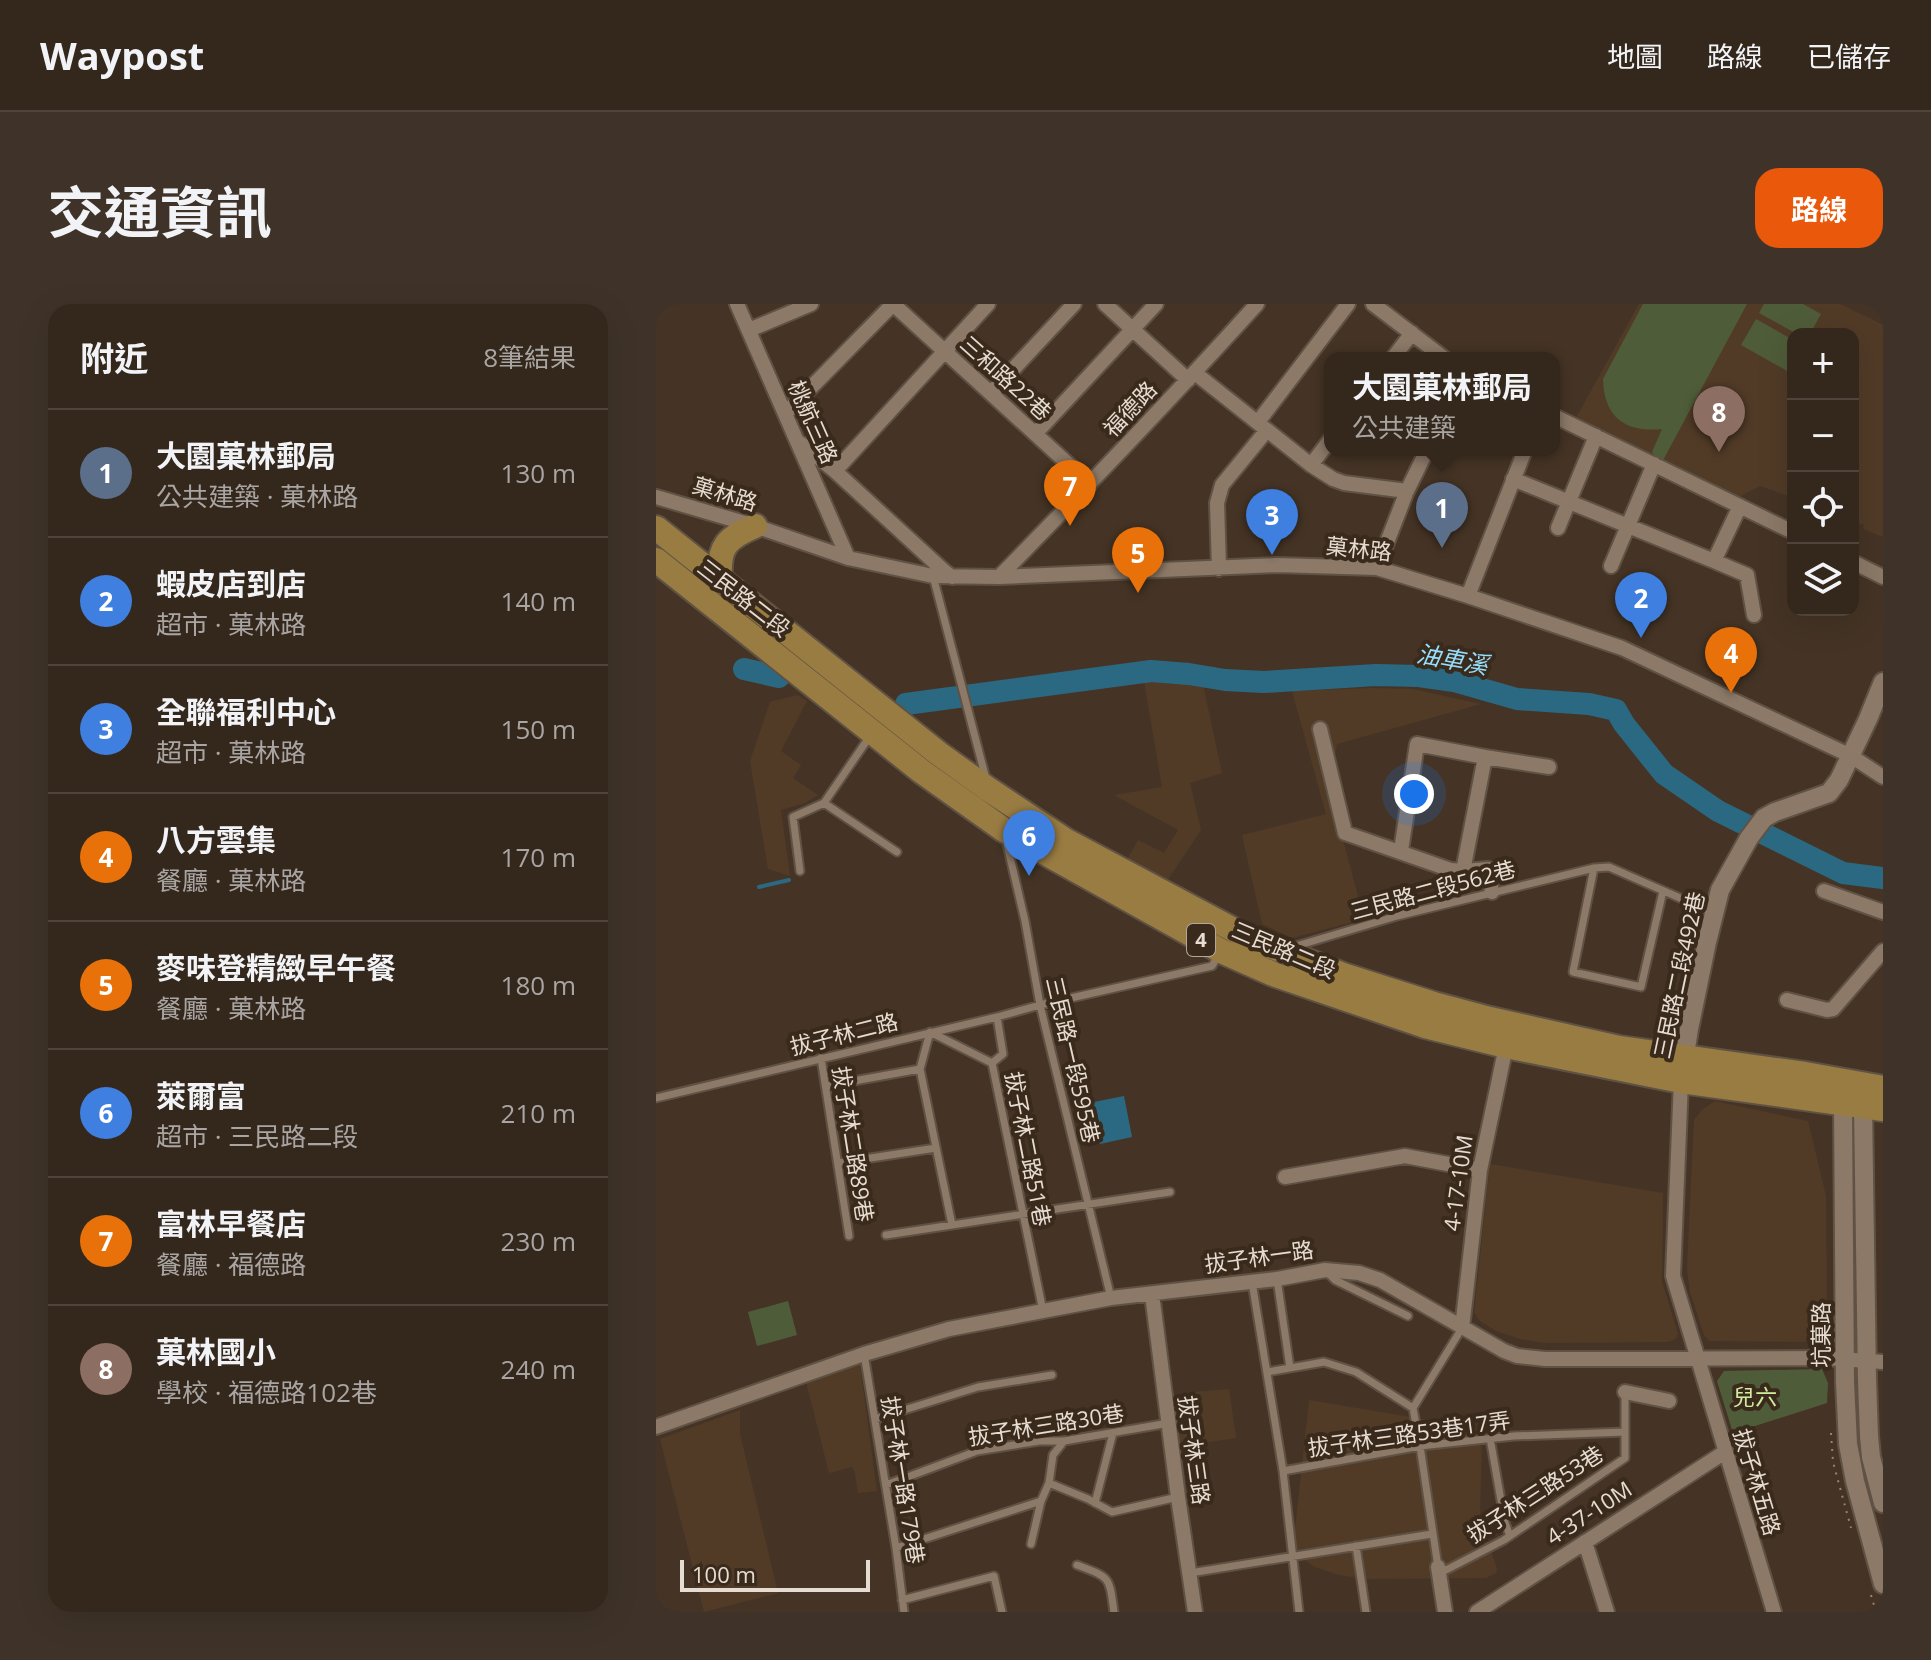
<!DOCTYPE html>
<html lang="zh-TW">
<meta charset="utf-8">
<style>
:root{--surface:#34271c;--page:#3f3329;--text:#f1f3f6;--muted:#a9a5a3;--line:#4e443b;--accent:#ea580c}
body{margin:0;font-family:"Open Sans","Noto Sans TC",sans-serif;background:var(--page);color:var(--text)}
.controls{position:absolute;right:24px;top:24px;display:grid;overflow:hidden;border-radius:16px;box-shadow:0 8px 32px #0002}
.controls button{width:72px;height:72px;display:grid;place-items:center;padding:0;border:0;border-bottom:2px solid var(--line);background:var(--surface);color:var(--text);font:40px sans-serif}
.scale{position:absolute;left:24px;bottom:20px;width:190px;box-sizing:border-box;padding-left:8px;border:4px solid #e6dcd2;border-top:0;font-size:22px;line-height:28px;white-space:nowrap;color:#e6dcd2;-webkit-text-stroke:6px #3a2a1b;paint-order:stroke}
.you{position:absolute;left:758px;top:490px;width:28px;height:28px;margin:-20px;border:6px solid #fff;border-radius:50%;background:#1a73e8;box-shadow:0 0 0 12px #1a73e833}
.badge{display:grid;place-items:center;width:52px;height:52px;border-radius:50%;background:var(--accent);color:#fff;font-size:26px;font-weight:700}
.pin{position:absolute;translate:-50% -66px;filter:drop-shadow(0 2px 4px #0008)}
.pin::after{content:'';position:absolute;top:42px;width:28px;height:24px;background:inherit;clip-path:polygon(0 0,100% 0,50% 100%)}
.popup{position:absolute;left:668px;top:48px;width:236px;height:104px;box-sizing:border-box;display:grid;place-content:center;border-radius:16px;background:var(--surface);filter:drop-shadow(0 2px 6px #0005);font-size:26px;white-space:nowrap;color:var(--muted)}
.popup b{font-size:30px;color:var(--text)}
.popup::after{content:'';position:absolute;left:50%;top:100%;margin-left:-16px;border:16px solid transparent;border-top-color:var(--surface)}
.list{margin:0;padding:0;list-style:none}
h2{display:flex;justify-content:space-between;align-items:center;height:104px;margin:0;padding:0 32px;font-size:34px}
h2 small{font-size:26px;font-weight:400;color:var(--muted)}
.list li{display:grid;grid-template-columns:52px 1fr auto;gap:24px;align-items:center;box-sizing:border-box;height:128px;padding:0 32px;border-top:2px solid var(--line)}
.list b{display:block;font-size:30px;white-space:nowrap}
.list p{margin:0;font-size:26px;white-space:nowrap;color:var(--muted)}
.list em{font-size:26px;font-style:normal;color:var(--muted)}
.icon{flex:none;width:44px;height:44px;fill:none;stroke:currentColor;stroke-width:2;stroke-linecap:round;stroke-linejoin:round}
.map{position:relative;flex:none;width:1227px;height:1308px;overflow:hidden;border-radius:24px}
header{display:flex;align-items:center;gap:48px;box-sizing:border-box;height:112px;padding:0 40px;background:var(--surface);border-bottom:2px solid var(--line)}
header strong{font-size:38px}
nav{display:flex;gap:44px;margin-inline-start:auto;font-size:28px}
.intro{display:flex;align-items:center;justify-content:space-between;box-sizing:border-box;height:192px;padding:0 48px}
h1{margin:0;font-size:56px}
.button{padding:20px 36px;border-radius:24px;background:var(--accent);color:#fff;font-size:28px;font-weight:700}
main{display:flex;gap:48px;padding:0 48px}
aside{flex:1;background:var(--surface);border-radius:24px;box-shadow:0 8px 32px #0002}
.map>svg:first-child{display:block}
</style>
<header>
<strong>Waypost</strong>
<nav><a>地圖</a><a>路線</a><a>已儲存</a></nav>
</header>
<div class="intro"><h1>交通資訊</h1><a class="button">路線</a></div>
<main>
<aside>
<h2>附近<small>8筆結果</small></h2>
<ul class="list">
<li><span class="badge" style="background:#5c6f8a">1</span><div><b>大園菓林郵局</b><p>公共建築 · 菓林路</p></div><em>130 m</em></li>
<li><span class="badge" style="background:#3f7fe0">2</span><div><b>蝦皮店到店</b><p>超市 · 菓林路</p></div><em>140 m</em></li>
<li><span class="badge" style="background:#3f7fe0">3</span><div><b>全聯福利中心</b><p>超市 · 菓林路</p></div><em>150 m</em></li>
<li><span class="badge" style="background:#e8710a">4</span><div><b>八方雲集</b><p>餐廳 · 菓林路</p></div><em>170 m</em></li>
<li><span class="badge" style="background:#e8710a">5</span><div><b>麥味登精緻早午餐</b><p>餐廳 · 菓林路</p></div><em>180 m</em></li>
<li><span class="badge" style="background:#3f7fe0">6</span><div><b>萊爾富</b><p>超市 · 三民路二段</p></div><em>210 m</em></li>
<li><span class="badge" style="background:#e8710a">7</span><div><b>富林早餐店</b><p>餐廳 · 福德路</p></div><em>230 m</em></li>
<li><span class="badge" style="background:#8d6e63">8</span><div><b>菓林國小</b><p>學校 · 福德路102巷</p></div><em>240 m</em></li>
</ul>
</aside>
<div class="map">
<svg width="1227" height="1308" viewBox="0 0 1227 1308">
<rect width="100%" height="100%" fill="#453425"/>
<path fill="#513b27" d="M983,0H1184L1227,21V233L1207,225L1208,221L1197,217V30H1137V194L1104,182L1083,193L920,114Z
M511,376L547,381L566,469L534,479L545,526L509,580L467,563L482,536L508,549L522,526L458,491L506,483L488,377Z
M715,384L756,385L825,400L681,440L673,482L708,615L636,634L606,620L586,531L670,510L636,387Z
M141,391L151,397L125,447L145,461L137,474L162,491L149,499L125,506L134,572L112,565L94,457L114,398Z
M1059,797L1152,817L1170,892L1171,1027L1166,1036L1158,1038L1058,1037H1054L1048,1031L1034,988L1031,965L1038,816L1046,806Z
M834,860L1007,889L1006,978L1022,1029L1021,1033L1018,1036L1011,1038L889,1039L864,1035L840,1027L824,1017L818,1008Z
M204,1061L221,1187L202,1189L199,1168L196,1163L173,1169L150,1078Z
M573,1085L580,1134L522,1143L514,1122L528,1119L526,1089Z
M653,1096L826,1125L824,1214L841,1265L840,1269L830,1274L708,1275L683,1271L659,1263L643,1253L637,1244Z
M84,1106V1130L122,1289L48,1308L4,1135Z"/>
<path fill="#4f5c39" d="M987,0H1091L1005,160L996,148L1006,125C969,129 948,113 947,75Z
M1108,0H1147L1165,10L1154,30H1141L1103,9Z
M1100,15L1137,36V61L1133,68L1085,41Z
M132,997L141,1031L101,1042L92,1008Z
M1166,1065L1172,1079L1171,1099L1077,1129L1061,1077L1068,1067Z"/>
<path fill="#2b6982" d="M468,792L476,833L444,840L433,799Z"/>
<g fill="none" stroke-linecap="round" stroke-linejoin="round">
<path stroke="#2b6982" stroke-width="4" d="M103,583L133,576"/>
<path stroke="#2b6982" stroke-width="22" d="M88,365L123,373
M250,400L495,367L533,370L569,376L608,378L720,371L763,372L798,377L861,395L933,400L960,406L968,420L1008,470L1062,507L1187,569L1227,574"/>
<g stroke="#5f5244" stroke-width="11">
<path id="service" d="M277,272L330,475
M168,499L241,548
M168,499L214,432
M350,536L369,617L384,701L455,994
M938,564L917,668L985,683L1007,587
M144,567L137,513L168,499
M637,643L741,612L938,564L953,563L1056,608
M165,754L193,932
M336,759L347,750L341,713
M170,782L264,765
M0,794L341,713L384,701L556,662L563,650
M182,859L280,844
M296,921L264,765L274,728L336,759L387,1007
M230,931L514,888
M671,968L679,976L752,1012
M621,975L634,1064
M596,978L627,1167
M806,1024L757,1104L764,1142L782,1263L790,1266L848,1236L969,1154V1088
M208,1050L240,1244L248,1308
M611,1068L668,1058L700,1068L757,1104
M219,1115L322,1083L396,1071
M834,1134L849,1219L854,1232
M393,1179L432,1195L456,1208L522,1193
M230,1181L321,1147L383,1137H408L513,1119
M439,1199L457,1129
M375,1240L385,1197L393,1179L397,1151L408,1137
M700,1242L710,1308
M240,1244L385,1197
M421,1261C455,1274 453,1272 458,1308
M534,1269L776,1230
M246,1296L338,1272L346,1308
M643,1308L627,1167L764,1142L858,1132L969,1128"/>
</g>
<g stroke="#5f5244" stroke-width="18">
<path id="minor" d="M81,0L192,254
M237,0L434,180
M449,0L532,76
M717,0L788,54
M93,26L155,0
M737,54L756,29
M539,69L655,161L677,175L688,179L751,187
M335,89L418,0
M129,110L237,0
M898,112L1137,228
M602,118L692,0
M379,130L500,0
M144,139L179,167L288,267L296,273
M655,161L674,136
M179,167L332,0
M857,175L1058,257
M0,193L99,222L192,254L277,272L343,273L620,261L721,264L812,292L966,344L1195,452L1227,473
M1084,202L1058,257L1091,271L1098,311
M902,224L940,132
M1197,258L1227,273
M955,262L998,160
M721,264L751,187L771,146
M563,265L561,199L566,181L611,126
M343,273C431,183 517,93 601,0
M812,292L869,146
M664,425L689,529L795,566L807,567L832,565L836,588
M829,453L893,463
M745,547L761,440L829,453L807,567
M1168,587L1227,608
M1131,696L1171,706L1177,705L1227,647
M1025,777L1017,972L1118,1308
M629,873L749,852L824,866
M496,990L522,1193L539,1308
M806,1024L824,866L850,742
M969,1088L1013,1097
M0,1123L208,1050L293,1025L455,994L621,975L669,966L703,969L724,976L848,1047L861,1052L889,1055L1168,1054L1227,1058
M929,1238L951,1308
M782,1263L789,1308
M821,1308L1069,1148"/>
</g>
<g stroke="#5f5244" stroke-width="22">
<path id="tertiary" d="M1027,763L1033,725L1051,638L1064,586L1093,534L1108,514L1119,508L1173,489L1183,476L1212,415L1227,378
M1188,787L1187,800L1189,1078L1192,1140L1199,1177L1227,1280
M1208,791L1207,803L1211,1076L1213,1132L1215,1153L1227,1199"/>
</g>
<g stroke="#5f5244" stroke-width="28">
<path id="primary" d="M0,224L282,449L332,485L409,536L591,633L687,671L778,700L834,715L963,744L1149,770L1227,784
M0,256L265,467L348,526L565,647L617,670L769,722L850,742L1025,777L1227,805
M64,274C62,242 71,234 99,222"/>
</g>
<path stroke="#928478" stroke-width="2" stroke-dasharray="2 6" stroke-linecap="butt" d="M1175,1129L1177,1158L1195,1224
M1215,1291L1220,1308"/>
<use href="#service" stroke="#8c7968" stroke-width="7"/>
<use href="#minor" stroke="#8c7968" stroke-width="14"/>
<use href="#tertiary" stroke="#8c7968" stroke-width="18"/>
<use href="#primary" stroke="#997c42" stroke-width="24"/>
</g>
<g text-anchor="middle" stroke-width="8" stroke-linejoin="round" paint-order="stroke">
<rect fill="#3a2a1b" stroke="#b2a79b" stroke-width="2" x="531" y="620" width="28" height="32" rx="6"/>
<g font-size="20" font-weight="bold" fill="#e6dcd2">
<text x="545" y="643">4</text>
</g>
<g font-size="22" fill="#e6dcd2" stroke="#3a2a1b">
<text transform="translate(350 74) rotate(42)" y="8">三和路22巷</text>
<text transform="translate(474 105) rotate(-47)" y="8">福德路</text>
<text transform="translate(157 118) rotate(66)" y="8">桃航三路</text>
<text transform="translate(69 190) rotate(17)" y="8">菓林路</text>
<text transform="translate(703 245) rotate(6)" y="8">菓林路</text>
<text transform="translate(88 294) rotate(38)" y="8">三民路二段</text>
<text transform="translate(777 586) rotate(-15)" y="8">三民路二段562巷</text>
<text transform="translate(628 646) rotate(23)" y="8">三民路二段</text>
<text transform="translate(1023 671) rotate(-78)" y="8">三民路二段492巷</text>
<text transform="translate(188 730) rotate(-14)" y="8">拔子林二路</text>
<text transform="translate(417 756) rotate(77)" y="8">三民路一段595巷</text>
<text transform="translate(197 840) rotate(81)" y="8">拔子林二路89巷</text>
<text transform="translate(372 845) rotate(79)" y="8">拔子林二路51巷</text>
<text transform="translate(802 879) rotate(-82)" y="8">4-17-10M</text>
<text transform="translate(603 953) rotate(-8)" y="8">拔子林一路</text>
<text transform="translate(1165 1031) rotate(-90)" y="8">坑菓路</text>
<text transform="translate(390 1121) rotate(-9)" y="8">拔子林三路30巷</text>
<text transform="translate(753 1130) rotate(-8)" y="8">拔子林三路53巷17弄</text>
<text transform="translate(538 1146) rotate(82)" y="8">拔子林三路</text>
<text transform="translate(247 1176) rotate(81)" y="8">拔子林一路179巷</text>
<text transform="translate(1101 1178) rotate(73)" y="8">拔子林五路</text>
<text transform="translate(879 1190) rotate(-33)" y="8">拔子林三路53巷</text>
<text transform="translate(933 1209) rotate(-33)" y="8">4-37-10M</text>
</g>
<g font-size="22" fill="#d0ec9f" stroke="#3a2a1b">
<text x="1099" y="1101">兒六</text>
</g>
<g font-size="24" font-style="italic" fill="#96defd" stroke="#3a2a1b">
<text transform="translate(796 356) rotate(10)" y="8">油車溪</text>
</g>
</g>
</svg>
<div class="controls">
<button>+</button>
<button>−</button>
<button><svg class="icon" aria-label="locate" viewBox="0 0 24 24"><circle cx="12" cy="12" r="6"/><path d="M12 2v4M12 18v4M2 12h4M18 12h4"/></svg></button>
<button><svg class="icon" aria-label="layers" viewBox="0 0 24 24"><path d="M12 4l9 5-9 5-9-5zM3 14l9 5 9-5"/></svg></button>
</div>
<div class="scale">100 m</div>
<div class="you"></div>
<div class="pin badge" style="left:786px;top:244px;background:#5c6f8a">1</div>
<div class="popup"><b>大園菓林郵局</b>公共建築</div>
<div class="pin badge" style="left:985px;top:334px;background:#3f7fe0">2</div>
<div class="pin badge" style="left:616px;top:251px;background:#3f7fe0">3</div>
<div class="pin badge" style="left:1075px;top:389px;background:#e8710a">4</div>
<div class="pin badge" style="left:482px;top:289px;background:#e8710a">5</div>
<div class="pin badge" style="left:373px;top:572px;background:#3f7fe0">6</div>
<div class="pin badge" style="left:414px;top:222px;background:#e8710a">7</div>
<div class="pin badge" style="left:1063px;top:148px;background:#8d6e63">8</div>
</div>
</main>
